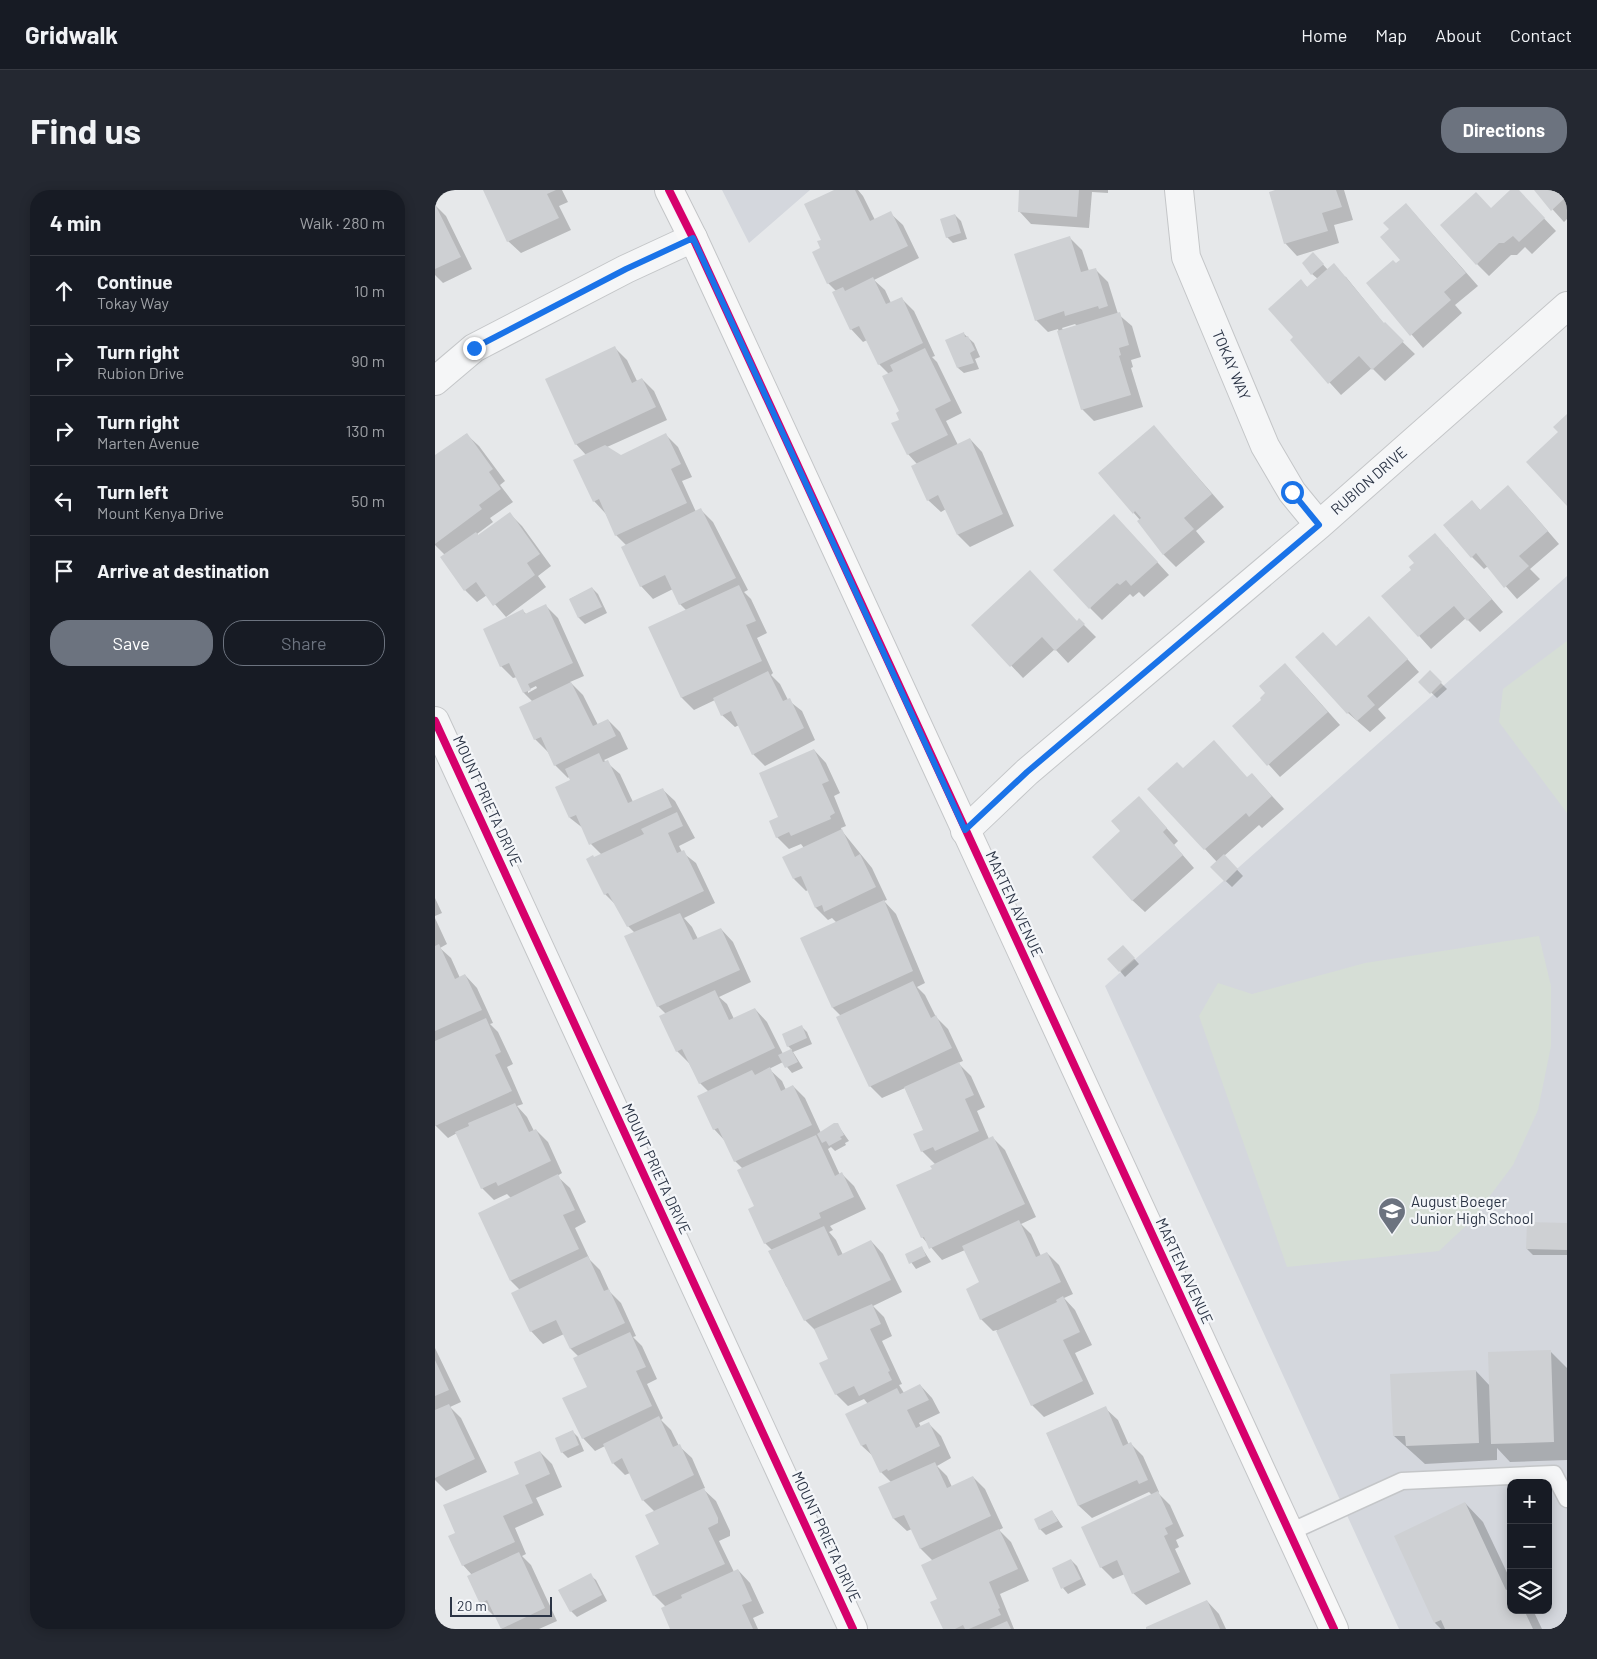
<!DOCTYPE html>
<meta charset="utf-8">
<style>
:root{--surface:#171b24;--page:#242831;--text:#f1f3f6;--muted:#9ea1a6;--line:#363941;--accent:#6c737f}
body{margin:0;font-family:Barlow,sans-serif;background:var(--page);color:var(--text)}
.controls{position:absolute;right:15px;bottom:15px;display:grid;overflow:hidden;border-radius:10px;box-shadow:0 2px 12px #0003}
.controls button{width:45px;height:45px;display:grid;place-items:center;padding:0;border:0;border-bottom:1px solid var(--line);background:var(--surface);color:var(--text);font:25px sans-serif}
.scale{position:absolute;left:15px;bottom:12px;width:102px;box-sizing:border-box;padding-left:5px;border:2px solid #2b3445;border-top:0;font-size:14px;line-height:18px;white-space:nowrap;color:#2b3445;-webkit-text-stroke:4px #f4f6f9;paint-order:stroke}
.stop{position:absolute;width:15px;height:15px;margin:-11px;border:4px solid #1a73e8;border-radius:50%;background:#fff}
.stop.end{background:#1a73e8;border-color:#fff;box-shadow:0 1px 5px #0008}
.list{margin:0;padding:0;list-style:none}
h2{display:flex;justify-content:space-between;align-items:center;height:65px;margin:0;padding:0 20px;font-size:21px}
h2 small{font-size:16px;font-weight:400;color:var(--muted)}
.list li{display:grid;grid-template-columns:32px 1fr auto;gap:15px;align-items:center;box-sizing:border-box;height:70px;padding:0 20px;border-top:1px solid var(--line)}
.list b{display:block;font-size:19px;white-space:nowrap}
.list p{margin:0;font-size:16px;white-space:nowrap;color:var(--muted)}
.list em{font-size:16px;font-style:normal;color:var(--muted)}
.actions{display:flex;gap:10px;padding:15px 20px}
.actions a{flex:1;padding:11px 0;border:1px solid var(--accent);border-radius:20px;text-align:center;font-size:18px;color:var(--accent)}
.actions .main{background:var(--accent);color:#fff}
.icon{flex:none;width:28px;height:28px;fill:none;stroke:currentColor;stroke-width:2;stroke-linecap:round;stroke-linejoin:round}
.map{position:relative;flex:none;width:1132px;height:1439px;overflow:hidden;border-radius:20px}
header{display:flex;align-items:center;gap:30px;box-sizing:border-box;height:70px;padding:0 25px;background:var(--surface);border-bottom:1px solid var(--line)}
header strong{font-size:24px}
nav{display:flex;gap:28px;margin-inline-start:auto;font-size:18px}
.intro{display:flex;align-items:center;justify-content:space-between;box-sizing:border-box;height:120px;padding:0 30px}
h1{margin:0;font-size:35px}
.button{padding:12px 22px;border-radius:20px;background:var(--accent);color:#fff;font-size:18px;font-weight:700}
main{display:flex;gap:30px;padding:0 30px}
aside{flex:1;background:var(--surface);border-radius:20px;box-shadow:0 2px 12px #0003}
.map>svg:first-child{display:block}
</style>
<header>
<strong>Gridwalk</strong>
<nav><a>Home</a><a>Map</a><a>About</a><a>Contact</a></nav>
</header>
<div class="intro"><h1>Find us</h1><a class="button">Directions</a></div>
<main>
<aside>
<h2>4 min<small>Walk · 280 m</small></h2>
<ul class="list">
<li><svg class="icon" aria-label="ahead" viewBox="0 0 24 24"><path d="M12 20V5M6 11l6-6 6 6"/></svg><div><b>Continue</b><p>Tokay Way</p></div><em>10 m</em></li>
<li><svg class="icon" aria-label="right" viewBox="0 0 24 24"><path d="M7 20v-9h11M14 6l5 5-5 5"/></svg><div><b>Turn right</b><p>Rubion Drive</p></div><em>90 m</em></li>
<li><svg class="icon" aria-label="right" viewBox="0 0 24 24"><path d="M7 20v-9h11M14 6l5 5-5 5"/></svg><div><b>Turn right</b><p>Marten Avenue</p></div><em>130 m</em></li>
<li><svg class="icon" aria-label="left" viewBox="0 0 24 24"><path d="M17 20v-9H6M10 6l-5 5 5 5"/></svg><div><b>Turn left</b><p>Mount Kenya Drive</p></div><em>50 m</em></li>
<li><svg class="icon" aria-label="arrive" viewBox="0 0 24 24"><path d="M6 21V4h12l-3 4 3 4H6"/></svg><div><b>Arrive at destination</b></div></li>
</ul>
<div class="actions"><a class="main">Save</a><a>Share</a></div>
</aside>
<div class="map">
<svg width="1132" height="1439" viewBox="0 0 1132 1439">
<rect width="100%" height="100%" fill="#e6e8ea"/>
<path fill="#d4d7dd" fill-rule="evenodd" d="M287,0H375L314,53Z
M1132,386V1439H964L670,796ZM1076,1293H1113V1420H1076Z"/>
<path fill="#d6ded6" d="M1132,451V623L1064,532L1068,499Z
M1104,746L1116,796V856L1103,920L1078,975L1036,1031L1004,1061L852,1077L764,826L783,793L817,804L930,773Z"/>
<path fill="#0003" fill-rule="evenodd" d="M49,0H127L133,12L124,16L136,40L86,63L73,51Z
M402,0H423L428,6L440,30L455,23L468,35L484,68L439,90L450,100L456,113L466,108L479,121L500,166L497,167L502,172L527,223L511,231L523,255L535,249L547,262L579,336L535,357L523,345L511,319L506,322L493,310L482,274L473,264L466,222L454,184L444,174L432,150L428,152L416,139L401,101L393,93L387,59V50Z
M586,0H673V3L657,2L654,38L596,34L584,21Z
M843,0H909L918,30L899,35L904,53L862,66L850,53Z
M1077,0H1082L1121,41L1097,64L1090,57L1082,65H1076L1054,86L1042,74L1056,19Z
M1100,0H1132V29L1129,32Z
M971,14L1043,96L1020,115L1027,123L988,158L933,93L966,70L956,39Z
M0,15L11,26L37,79L8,93L0,85Z
M520,25L526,31L532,49L518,53L512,47Z
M635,48L647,60L654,81L660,79L673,92L683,124L697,136L706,167L696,170L698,177L696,178L708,217L659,231L647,219L623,139L613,142L601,130ZM640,134L642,136L628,140L627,138Z
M884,70L893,80L911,87L949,134L980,164L950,191L937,178L906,205L856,150L860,147L866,91L873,98L883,89L877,84Z
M528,143L539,153L545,167L540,169L544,179L529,183L523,178Z
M180,158L192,170L202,191L207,189L219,201L232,230L172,257L186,267L231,245L243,257L257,287L247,291L261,322L266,320L278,332L313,400L309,402L316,409L332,443L322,448L338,483L336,485L345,494L353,510L367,521L380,550L330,576L318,564L304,535L300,537L287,525L280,510L259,520L247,508L215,438L252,421L245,414L238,399L218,409L206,396L191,355L181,345L171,324L159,311L151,265L141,254Z
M719,237L789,317L761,341L770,352L741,377L729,365L704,332L705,330L664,283Z
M31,244L44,256L70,291L65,295L78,312L55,328L58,332L42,344L44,346L75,324L87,336L116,376L103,386L111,397L71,427L52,405L42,412L30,400L10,365L0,355V267Z
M1085,309L1124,354L1095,379L1105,389L1082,409L1053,376L1049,379L1037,367V311L1046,321Z
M691,338L734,385L709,407L704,402L698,407L695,404L667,430L655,418Z
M1012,357L1068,422L1045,442L1031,428L996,459L948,406Z
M157,398L163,404L172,423L150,434L144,428L135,409Z
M111,416L123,428L149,486L135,492L148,505L163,535L173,530L185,542L193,559L169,570L185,584L198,612L227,599L240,611L260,648L244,656L247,662L261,673L280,713L249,728L257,737L263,749L286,739L298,752L316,792L284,807L292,814L299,829L320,819L332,832L348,864L357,860L353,856L366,836L372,842L377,854L358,862L368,878L357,883L348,872L334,879L347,891L351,900L358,896L370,908L386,943L402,934L414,951L410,953L411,955L400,961L396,957L393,959L405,985L407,984L419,996L431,1019L395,1036L398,1040L394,1042L401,1050L408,1065L436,1051L448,1064L467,1102L438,1116L449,1127L457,1146L447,1151L467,1194L464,1195L469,1203L485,1195L497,1208L505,1223L484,1233L486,1237L494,1234L506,1246L516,1268L502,1276L512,1286L517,1297L538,1287L550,1299L568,1338L564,1340L576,1352L594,1391L565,1404L579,1439H509L498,1371L486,1359L477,1339L472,1341L459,1329L457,1293L446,1282L439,1267L427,1256L433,1214L429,1209L413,1216L401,1204L395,1170L381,1141L370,1130L356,1101L351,1096L335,1061L337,1060L330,1053L321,1016L308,979L300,971L291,952L279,939L274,902L265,893L254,873L242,861L231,824L223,816L200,743L193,736L181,715L170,704L160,668L167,665L156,654L149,639L135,628L136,591L134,587L133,588L120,575L113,562L100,549L98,512L89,503L82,487L78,488L66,476L88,421L92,425ZM101,496L102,498L93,503V500Z
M644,430L661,447L633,473L620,459L588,488L538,435L643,432Z
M946,440L984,482L943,519L951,528L935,542L913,523L901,457Z
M995,482L1012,499L1002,508L985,492Z
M862,487L905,535L845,587L799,536Z
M379,560L391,573L405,603L399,606L411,636L406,638L407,641L437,678L452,710L449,711L461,724L490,793L482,797L490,805L501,827L513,839L528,871L523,873L536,886L550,917L542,921L554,949L558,948L570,960L601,1027L586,1034L596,1044L606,1066L612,1063L624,1075L638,1104L629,1108L640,1120L657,1155L640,1163L659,1204L609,1227L597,1215L562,1140L558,1141L546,1129V1093L530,1060L507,1070L487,1047L501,975L487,961L489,941L470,898L447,908L435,896L406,826L398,818L402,733L397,728L393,730L381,718L373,700L371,701L359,689L369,658L366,654L354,659L342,647L345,628Z
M817,584L849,619L827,638L824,635L789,666L808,686L797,697L776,677L782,672L714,599L813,588Z
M704,607L743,651L739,655L759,678L710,722L697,710L687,641Z
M0,708L7,723L0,726Z
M0,728L12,754L5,758L16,768L25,788L30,785L42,798L58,833L55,834L63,842L78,874L72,877L88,914L82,916L92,927L99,941L101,940L113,952L127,983L122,986L135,998L151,1032L140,1038L155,1070L165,1080L175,1102L186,1113L201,1146L198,1147L207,1156L222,1189L212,1194L228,1228L226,1230L236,1240L244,1256L257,1268L270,1298L268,1299L281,1311L295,1341V1346L284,1351L299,1382L303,1380L315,1393L329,1423L318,1428L323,1439H237L231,1417L219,1405L226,1355L220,1322L208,1310L195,1283L190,1285L178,1273L170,1256L160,1261L148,1248L153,1197L144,1167L136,1159L129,1144L108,1154L96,1141L85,1100L76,1091V1008L72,1004L59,1010L47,998L22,943L13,948L0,935Z
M694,763L704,774L690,787L685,781Z
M1132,1034V1065H1098L1092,1059Z
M487,1058L496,1072L481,1079L471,1065Z
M0,1158L26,1212L15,1217L26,1228L52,1282L11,1301L0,1290Z
M1115,1161L1132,1178V1270L1075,1272L1062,1258V1270L990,1274L959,1246L1041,1181L1055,1196Z
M670,1218L683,1230L694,1255L696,1254L708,1266L724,1302L723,1303L735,1315L749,1346L741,1350L744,1357L740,1359L756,1394L711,1415L698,1403L690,1384L678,1389L666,1377L717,1305L714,1302L657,1328L644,1316L612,1244Z
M137,1241L143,1247L149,1261L133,1268L127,1262L121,1249Z
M105,1262L117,1274L127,1297L101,1308L109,1325L80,1338L91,1364L87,1366L96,1375L122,1431L104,1439H67L60,1424L58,1425L46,1413L37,1385L28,1375L22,1343L86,1284Z
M1030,1313L1048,1332L1076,1391V1420H1098L1107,1439H1006L1000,1433Z
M617,1321L628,1337L611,1345L605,1339Z
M636,1370L642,1376L651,1395L633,1404L628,1398Z
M155,1385L161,1390L172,1411L142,1427L136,1421Z
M772,1411L784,1424L791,1439H713Z"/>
<path fill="#ced0d3" d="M48,0H121L112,4L124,28L72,52Z
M399,0H420L435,31L456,21L473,56L392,94L377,62L385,58L382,51L386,50L369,14Z
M584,0H644L642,27L583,22Z
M840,0H901L907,17L887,23L893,41L849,54L834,2Z
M1075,0H1084L1110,28L1084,52L1078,46L1069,53H1064L1041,75L1005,35L1041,2L1056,18Z
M1099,0H1132V6L1116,21Z
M971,13L1031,83L1009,102L1016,110L975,146L931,93L958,70L961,73L965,70L945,47L954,39L948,33Z
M0,14L26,67L0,79Z
M520,24L526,43L511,48L505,29Z
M635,46L646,82L661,78L673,116L664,119L663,116L630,126L629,121L600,131L579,64Z
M878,62L889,74L876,85L867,73Z
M899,73L949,133L950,132L969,151L937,180L924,166L893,194L855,150L858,147L833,119L866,89L872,97Z
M438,87L451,114L467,107L488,153L443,175L424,136L415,140L397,102L408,97L410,101Z
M685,122L694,155L684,158L686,165L684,166L696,205L646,220L622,141Z
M529,142L530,147L533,146L540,160L535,163L539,173L522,178L510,150Z
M180,156L197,193L207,188L221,217L140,255L110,189Z
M490,158L516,211L500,219L513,245L472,265L456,233L464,230L461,223L464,221L447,186L458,181L455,175Z
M1132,224V316L1091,272L1123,242L1118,237Z
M719,235L777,304L749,328L759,339L728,365L702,331L706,328L700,321L698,324L663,283Z
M32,243L58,279L54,282L66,299L44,315L47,319L0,354V265Z
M231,243L246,274L236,279L252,313L180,346L164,309L158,312L138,270L170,255L186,265Z
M535,248L568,324L522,345L503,305L492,311L476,276Z
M1073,295L1113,341L1084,366L1094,376L1069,398L1041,363L1036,368L1008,335L1037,310L1045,320Z
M266,318L301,388L244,415L230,385L205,397L186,357Z
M75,322L105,364L92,373L100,385L58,416L41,392L29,401L5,367L41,342L43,345Z
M679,324L723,372L696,396L691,390L685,395L682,393L654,419L618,380Z
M1000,343L1057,409L1032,431L1019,416L983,447L946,406L976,380L974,377L979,373L973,366Z
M595,380L642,431L644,428L650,434L620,461L607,447L575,477L536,435Z
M304,395L321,431L311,435L327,471L246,508L213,437Z
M157,397L167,417L143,428L134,409Z
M111,414L138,473L93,494L96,500L88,503L74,473L65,477L48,439L88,419L90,424Z
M934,426L973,469L932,506L940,515L922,531L914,522L912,524L860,467L888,442L901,456Z
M850,473L893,522L832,576L797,536L826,510L825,508L830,503L824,496Z
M995,480L1007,492L995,504L983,492Z
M333,481L348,511L355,508L369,538L317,565L296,521L286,526L278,508Z
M136,492L158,536L173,529L181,546L119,576L106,547L99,550L84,517Z
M779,550L812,587L817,583L837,606L814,627L811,623L769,660L712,599L742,572L748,578Z
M379,559L394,591L387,594L400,623L395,626L396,629L356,646L354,642L341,648L334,631L343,627L324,583Z
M164,563L168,572L173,570L193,613L228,598L237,617L154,655L141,625L134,628L120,597L135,590L130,579Z
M704,606L732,638L728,642L748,665L697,711L657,667L685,641L676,631Z
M242,622L248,636L233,643L242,663L249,660L269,701L192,737L173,703L169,705L151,669L158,665L159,667L209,644L206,639Z
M407,639L420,667L425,664L441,697L389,722L387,715L380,718L366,686L358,689L347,667Z
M789,664L803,679L790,692L775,677Z
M449,710L478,781L397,818L365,748Z
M245,723L258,750L286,738L305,780L222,817L189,746Z
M4,754L20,789L30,784L47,820L0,841V756Z
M688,755L700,768L684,782L672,769Z
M478,791L496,828L501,825L517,858L434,897L401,827Z
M280,800L294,830L320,818L340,858L264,894L247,859L241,862L224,826Z
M51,828L66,862L60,865L77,901L0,936V851Z
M367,835L372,848L352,857L347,844Z
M356,859L363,872L350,878L343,865Z
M524,872L539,905L530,909L544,941L500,961L498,957L486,962L478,944L488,940L469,897Z
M335,877L346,901L358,895L377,935L299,972L283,938L278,940L262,906L317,880L320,885Z
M80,913L94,942L101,939L116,971L63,996L61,992L46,999L20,942L34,936L33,933Z
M399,933H403L409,945L405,947L407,949L394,956L391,951L387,953L382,944Z
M381,945L400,986L407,982L419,1007L384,1023L386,1028L329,1054L313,1019L319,1016L302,980Z
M558,946L590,1014L494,1059L489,1047L486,1048L461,995L497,979L495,976Z
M123,984L140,1020L128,1025L144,1059L75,1091L43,1023Z
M584,1030L601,1067L612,1062L626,1092L545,1130L531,1099L544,1092L527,1056Z
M1092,1032L1132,1033V1060L1091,1059Z
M389,1036L403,1066L436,1050L456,1090L369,1131L333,1061Z
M487,1056L491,1066L474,1074L470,1064Z
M153,1066L169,1101L174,1099L190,1133L135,1159L121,1130L95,1142L76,1103Z
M628,1106L645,1142L628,1150L648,1191L596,1216L561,1141L622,1112L621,1110Z
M437,1114L446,1134L435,1139L455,1181L453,1182L457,1190L424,1206L419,1196L400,1205L384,1173L393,1169L379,1139Z
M195,1142L211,1177L201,1181L217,1216L147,1249L127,1208L152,1197L138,1168Z
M1116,1160L1119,1252L1056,1254L1053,1162Z
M0,1170L14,1200L0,1206Z
M1041,1180L1044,1253L971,1256L970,1246H958L955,1184Z
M485,1194L494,1210L472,1220L481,1238L494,1232L505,1256L453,1281L452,1279L445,1283L431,1254L426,1256L410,1224L462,1198L465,1204Z
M14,1214L40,1269L0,1288V1220Z
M671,1216L688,1256L696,1252L713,1290L704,1294L702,1290L643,1316L611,1243Z
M224,1226L238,1257L245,1254L259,1285L207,1311L187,1268L177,1274L168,1254Z
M138,1240L144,1255L126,1263L120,1248Z
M105,1261L115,1284L90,1295L98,1313L68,1326L80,1352L27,1376L13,1346L20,1343L8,1315L84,1284L79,1272Z
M500,1272L512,1298L538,1286L556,1326L485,1359L469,1325L458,1329L443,1297Z
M269,1298L283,1328V1333L273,1338L290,1374L218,1406L200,1366L224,1354L210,1325Z
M723,1301L738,1334L730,1338L733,1344L729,1346L745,1382L697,1404L682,1370L665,1378L646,1337Z
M1030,1312L1071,1400L1076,1398V1420H1089L1098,1439H1010L1006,1430L999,1433L959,1346Z
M617,1320L623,1331L604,1340L599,1329Z
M564,1339L583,1379L554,1392L565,1418L563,1419L566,1425L534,1439H530L528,1435L520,1439H508L495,1412L502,1409L486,1375Z
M84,1362L110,1418L66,1439L52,1410L45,1414L32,1386Z
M636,1369L646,1389L626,1399L617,1378Z
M303,1379L317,1411L307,1415L318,1439H235L226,1418L247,1408L246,1405Z
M156,1383L167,1405L135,1422L123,1400Z
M772,1410L785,1439H711V1437Z
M572,1431L576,1439H554Z"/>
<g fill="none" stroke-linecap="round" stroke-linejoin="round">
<g stroke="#c4c6c8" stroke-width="19">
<path id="lane" d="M855,1342L967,1291L1119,1284L1132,1309"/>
</g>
<g stroke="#c4c6c8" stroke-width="30">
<path id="street" d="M744,0L751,67L830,256L857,302L884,335
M0,191L39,158L191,79L258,48
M0,531L418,1439
M530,641L592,582L884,335L1132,116"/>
</g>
<g stroke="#c4c6c8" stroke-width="30">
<path id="secondary" d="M234,0L258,48L899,1439"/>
</g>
<use href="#lane" stroke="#f5f6f7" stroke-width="16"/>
<use href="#street" stroke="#f5f6f7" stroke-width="28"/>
<use href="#secondary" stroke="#f8f8f8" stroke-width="28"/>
<g stroke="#f4f6f9" stroke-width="11">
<path id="cycleway" d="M234,0L258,48L899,1439
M0,531L418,1439"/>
</g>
<use href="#cycleway" stroke="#d6006c" stroke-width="8"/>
</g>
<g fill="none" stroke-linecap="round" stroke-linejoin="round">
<path stroke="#1a73e8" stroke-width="6" d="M39,158L191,79L258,48L530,640L592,582L884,335L857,302"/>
</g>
<defs>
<g id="school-pin" transform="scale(1.4375)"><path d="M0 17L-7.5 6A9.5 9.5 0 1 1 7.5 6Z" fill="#6c737f" stroke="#f4f6f9"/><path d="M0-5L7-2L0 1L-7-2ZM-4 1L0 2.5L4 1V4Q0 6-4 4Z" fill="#fff"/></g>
</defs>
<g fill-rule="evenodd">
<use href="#school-pin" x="957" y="1021"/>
</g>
<g text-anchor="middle" stroke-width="4.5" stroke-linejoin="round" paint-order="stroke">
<g font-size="15" fill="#2b3445" stroke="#f4f6f9">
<text transform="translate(796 175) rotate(67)" y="5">TOKAY WAY</text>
<text transform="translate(934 291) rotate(-41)" y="5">RUBION DRIVE</text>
<text transform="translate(52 611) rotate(65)" y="5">MOUNT PRIETA DRIVE</text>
<text transform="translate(579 714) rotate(65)" y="5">MARTEN AVENUE</text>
<text transform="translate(221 979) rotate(65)" y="5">MOUNT PRIETA DRIVE</text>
<text transform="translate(749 1081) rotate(65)" y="5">MARTEN AVENUE</text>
<text transform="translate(391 1347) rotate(65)" y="5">MOUNT PRIETA DRIVE</text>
</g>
<g font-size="15" fill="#2b3445" stroke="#f4f6f9" text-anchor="start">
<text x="976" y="1017">August Boeger<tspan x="976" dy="17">Junior High School</tspan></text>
</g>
</g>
</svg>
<div class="controls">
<button>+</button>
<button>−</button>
<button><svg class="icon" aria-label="layers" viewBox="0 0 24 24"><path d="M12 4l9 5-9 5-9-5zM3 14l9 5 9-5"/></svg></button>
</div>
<div class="scale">20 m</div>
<div class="stop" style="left:857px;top:302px"></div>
<div class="stop end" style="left:39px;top:158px"></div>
</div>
</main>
